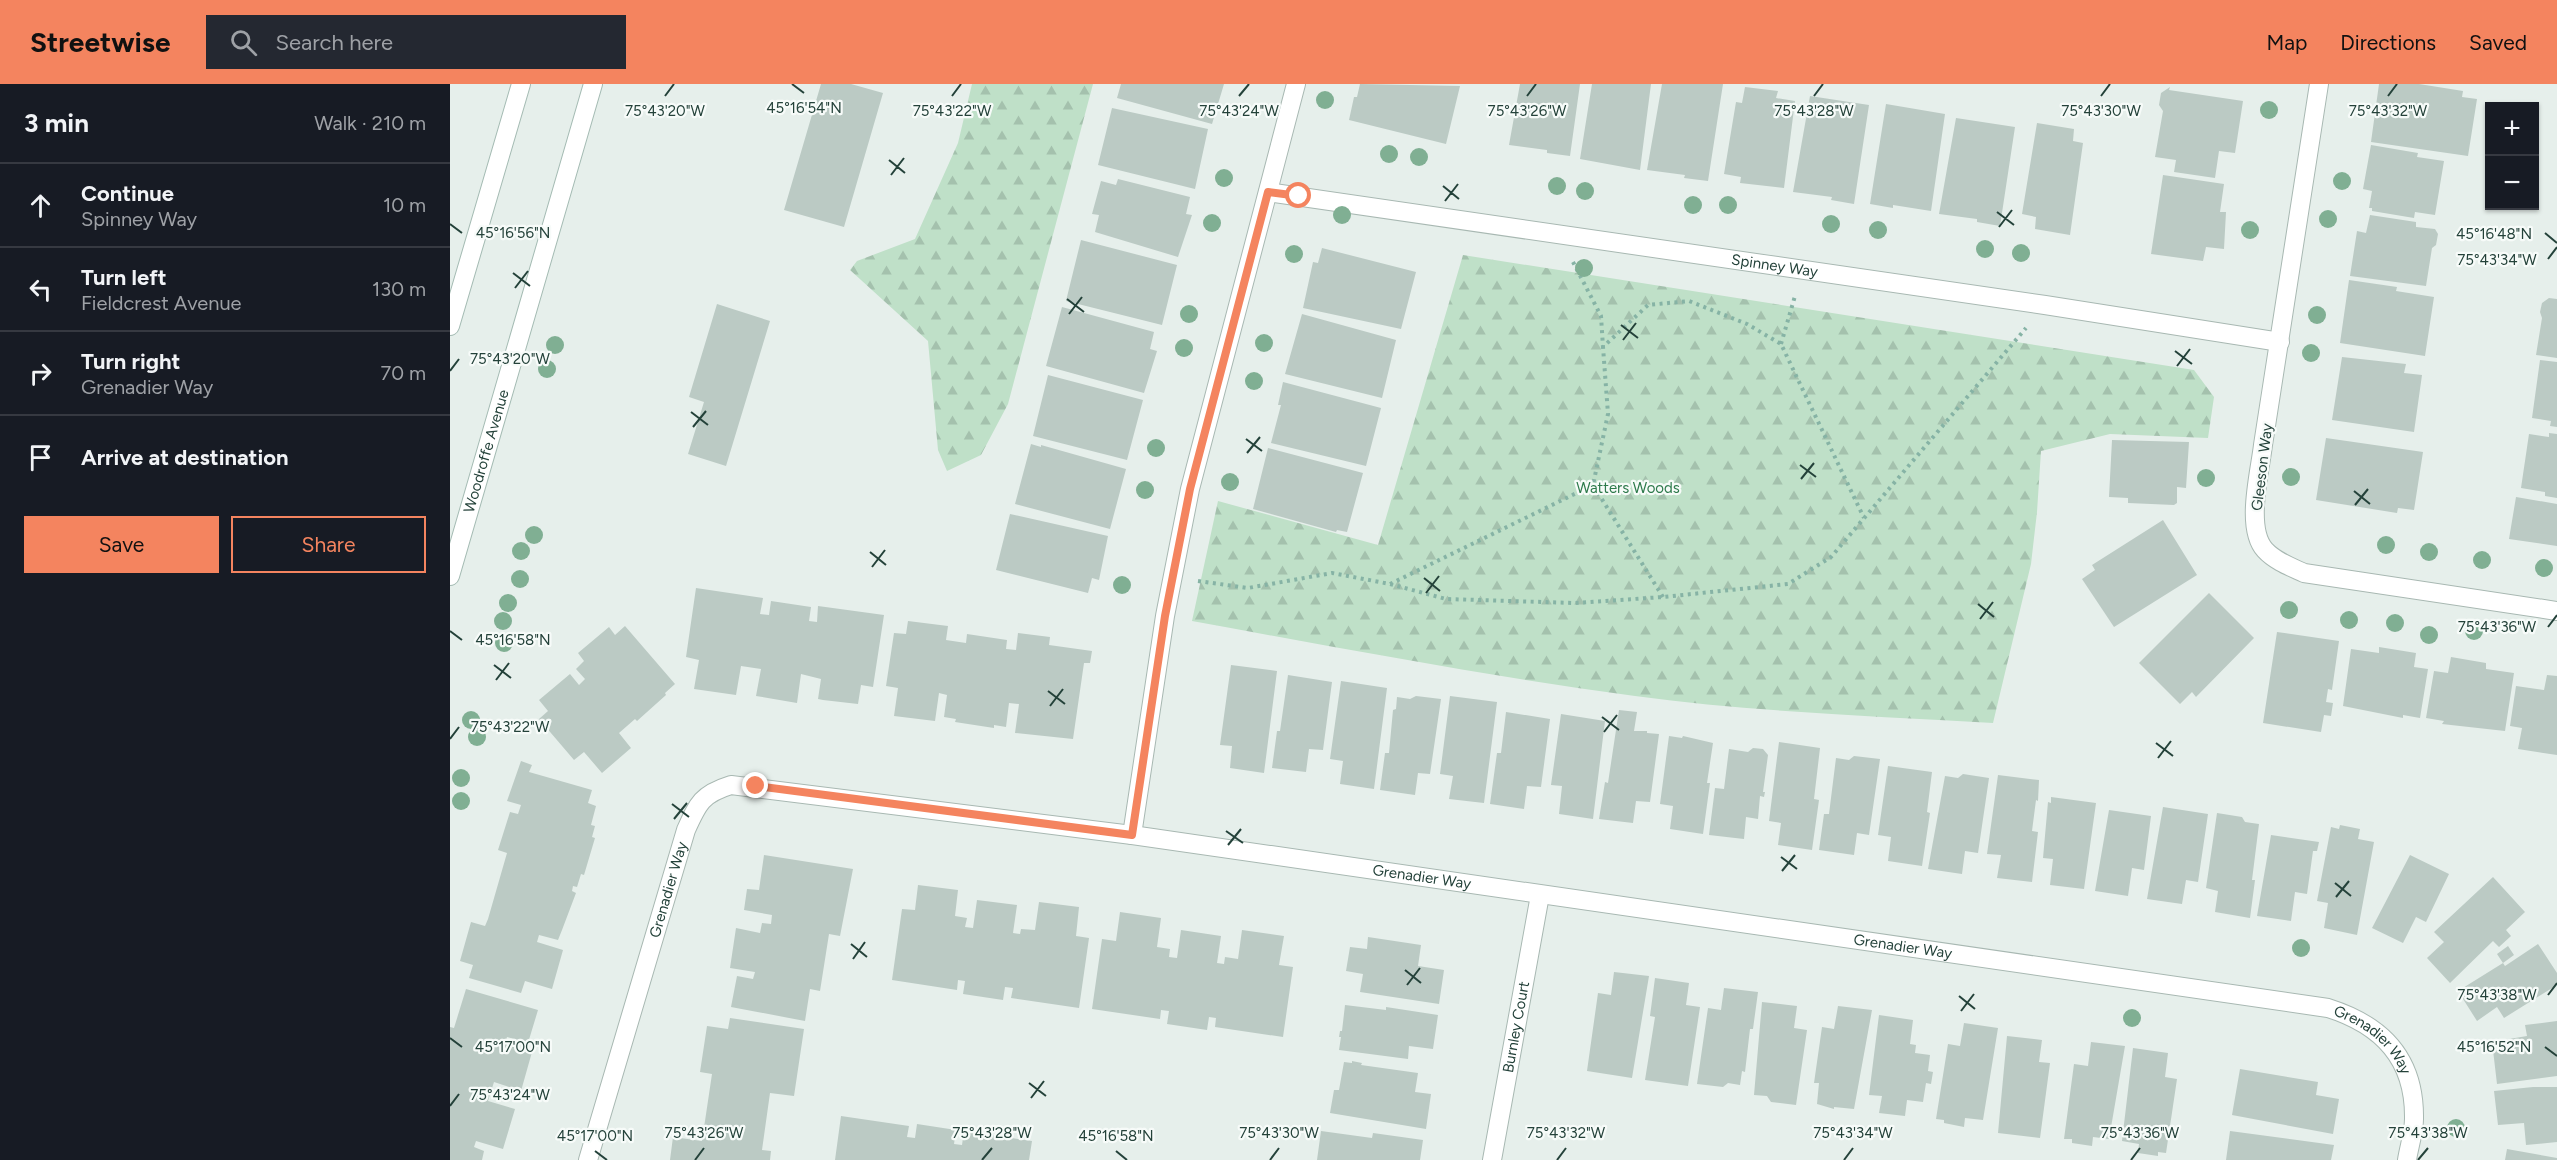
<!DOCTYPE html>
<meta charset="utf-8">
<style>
:root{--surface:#171b24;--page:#242831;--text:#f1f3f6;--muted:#9ea1a6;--line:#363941;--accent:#f4845f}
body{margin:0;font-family:Figtree,sans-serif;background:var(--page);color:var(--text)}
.controls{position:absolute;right:18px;top:18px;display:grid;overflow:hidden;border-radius:0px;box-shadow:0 2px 4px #0004}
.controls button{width:54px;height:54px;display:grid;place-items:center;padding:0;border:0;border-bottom:2px solid var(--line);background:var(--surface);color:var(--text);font:30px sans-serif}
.stop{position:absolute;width:18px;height:18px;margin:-14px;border:4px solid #f4845f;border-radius:50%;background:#fff}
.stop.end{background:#f4845f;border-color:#fff;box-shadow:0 2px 6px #0008}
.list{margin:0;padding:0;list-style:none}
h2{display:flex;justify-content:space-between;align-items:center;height:78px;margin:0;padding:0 24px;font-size:26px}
h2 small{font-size:20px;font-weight:400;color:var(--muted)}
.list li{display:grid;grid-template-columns:39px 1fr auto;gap:18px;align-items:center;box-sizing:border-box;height:84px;padding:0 24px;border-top:2px solid var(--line)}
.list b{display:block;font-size:22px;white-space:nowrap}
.list p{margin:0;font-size:20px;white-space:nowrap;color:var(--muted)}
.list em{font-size:20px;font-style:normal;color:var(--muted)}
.actions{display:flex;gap:12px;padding:18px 24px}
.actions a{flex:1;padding:14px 0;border:2px solid var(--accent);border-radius:0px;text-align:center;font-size:21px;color:var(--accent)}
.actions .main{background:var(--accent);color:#111}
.icon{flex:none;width:33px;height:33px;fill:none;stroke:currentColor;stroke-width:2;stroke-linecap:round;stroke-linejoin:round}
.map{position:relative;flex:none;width:2107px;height:1076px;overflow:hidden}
header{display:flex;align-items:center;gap:36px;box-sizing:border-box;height:84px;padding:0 30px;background:var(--accent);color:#111}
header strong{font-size:28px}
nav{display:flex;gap:33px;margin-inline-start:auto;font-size:21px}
.search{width:420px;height:54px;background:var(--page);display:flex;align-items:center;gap:15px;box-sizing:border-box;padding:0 21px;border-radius:0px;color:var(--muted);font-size:22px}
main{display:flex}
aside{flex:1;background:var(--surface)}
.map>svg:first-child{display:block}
</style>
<header>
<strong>Streetwise</strong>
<div class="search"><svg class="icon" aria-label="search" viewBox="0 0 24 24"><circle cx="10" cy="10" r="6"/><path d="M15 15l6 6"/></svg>Search here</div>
<nav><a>Map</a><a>Directions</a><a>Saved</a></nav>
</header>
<main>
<aside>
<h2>3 min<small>Walk · 210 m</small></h2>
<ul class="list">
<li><svg class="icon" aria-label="ahead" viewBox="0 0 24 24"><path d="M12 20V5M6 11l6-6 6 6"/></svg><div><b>Continue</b><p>Spinney Way</p></div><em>10 m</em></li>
<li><svg class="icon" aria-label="left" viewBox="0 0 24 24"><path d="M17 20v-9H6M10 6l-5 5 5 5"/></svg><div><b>Turn left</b><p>Fieldcrest Avenue</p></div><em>130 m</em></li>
<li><svg class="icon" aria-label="right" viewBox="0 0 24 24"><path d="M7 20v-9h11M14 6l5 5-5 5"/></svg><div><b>Turn right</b><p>Grenadier Way</p></div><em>70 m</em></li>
<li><svg class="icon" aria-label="arrive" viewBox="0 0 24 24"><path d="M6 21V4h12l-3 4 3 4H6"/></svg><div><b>Arrive at destination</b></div></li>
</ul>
<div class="actions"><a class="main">Save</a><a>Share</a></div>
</aside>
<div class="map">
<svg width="2107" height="1076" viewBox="0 0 2107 1076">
<defs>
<pattern id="forest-firs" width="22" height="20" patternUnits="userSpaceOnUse" patternTransform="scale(1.5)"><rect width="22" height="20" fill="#bfe0c8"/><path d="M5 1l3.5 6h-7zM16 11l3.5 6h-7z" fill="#a4c1ad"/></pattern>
</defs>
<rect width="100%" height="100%" fill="#e6efeb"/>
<path fill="url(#forest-firs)" d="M522,0H643L558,320L531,371L497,387L488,366L478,257L400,186L407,177L465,155L508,59Z
M1013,171L1744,286L1764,313L1758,354L1660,350L1591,367L1587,428L1581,480L1543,639C1423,632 1303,628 1185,612C1037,592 889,564 742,537L768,417L928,461Z"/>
<path fill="#bbcac4" d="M371,0H401L433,9L394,143L334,126Z
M671,0H774L762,40L667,14Z
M910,0L1010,2L996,60L899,36L904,13H907Z
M1070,0H1130L1120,72L1097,69V66L1059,61Z
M1142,0H1201L1190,86L1130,75Z
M1212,0H1273L1258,97L1234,94L1235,91L1197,86Z
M1929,0H1969L2013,7L2012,13L2027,15L2018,72L1921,58Z
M1295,3L1328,7L1326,14L1345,17L1334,104L1290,99L1291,93L1274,90L1286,18L1292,19Z
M1720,3L1719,6L1793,17L1785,69L1769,67L1765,94L1724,88L1726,76L1705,73L1713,27L1709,21L1711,9Z
M1360,12L1419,21L1404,120L1381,116L1382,113L1343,108Z
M1436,20L1495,30L1481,127L1443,121V124L1420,120Z
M662,24L758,45L745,105L648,81Z
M1506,34L1565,43L1550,142L1527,138V135L1489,130Z
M1587,39L1624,45L1623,57L1633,59L1620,151L1585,145L1586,133L1572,130Z
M1921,61L1968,69L1967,73L1994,77L1985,131L1965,128L1964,134L1922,127V124H1919L1922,107L1913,105Z
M1713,91L1774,100L1770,128H1776L1774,165L1756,163L1753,177L1701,170Z
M668,95L740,113L736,130L742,131L728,173L645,148L649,131L642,130L651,97L666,101Z
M1920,131L1966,138V143L1985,145L1988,150L1986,161L1982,164L1976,202L1900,192L1907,147L1916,149Z
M631,156L727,181L712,241L616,217Z
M872,164L966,188L951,245L853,224L863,178L868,179Z
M1899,196L1947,203L1946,207L1984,213L1975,272L1890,259Z
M2099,214L2107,215V274L2086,271L2092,234L2090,228L2092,219Z
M267,220L320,237L276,382L238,370L254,318L239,313Z
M612,223L704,248L700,265L707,267L694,309L596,282Z
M852,230L946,256L932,314L835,290Z
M1892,273L1956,280L1954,289L1972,291L1964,348L1882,336Z
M2090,276L2107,278V343L2100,342L2101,337L2082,334Z
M598,291L693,316L677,376L583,352Z
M833,298L931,324L916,382L821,359L831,321H828Z
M2099,349L2107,350V414L2095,412V408L2071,404L2079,350L2099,353Z
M1876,354L1973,368L1964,426L1948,424L1947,429L1866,416Z
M1662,356L1739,358L1736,404L1727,403V419L1724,421L1678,419V414L1659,413Z
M581,360L591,363V361L676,385L660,445L565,420Z
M818,364L913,389L897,448L887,446L886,448L803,425Z
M2066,413L2107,420V462L2059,455Z
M560,430L658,452L649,496L642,494L638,509L546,486Z
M1713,436L1747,491L1664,543L1632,495L1645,486L1642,481Z
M246,504L313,514L310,530L319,531L321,517L361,523L359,537L367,538L368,522L434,531L423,603L411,601L408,620L373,616L368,615L371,595L351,590L347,619L306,612L311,585L291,582L286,611L244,605L249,576L236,573Z
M1759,509L1804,554L1746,613L1742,608L1730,620L1689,579Z
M458,537L498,542L496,556L516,559L517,550L557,556L556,565L566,566L568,549L600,553L599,561L642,567L640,579H634L623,655L565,649L569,620L559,619L556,643L544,641V644L505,638L506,635L494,633L497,611L489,609L485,637L444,632L448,604L436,602L444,549L456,550Z
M175,542L225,600L215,609L216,611L187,637L185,635L169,649L181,664L152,689L134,668L124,676L89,635L98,627L89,616L120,590L129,601L135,595L126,585L134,577L128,569L159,543L165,551Z
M1827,548L1889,557L1882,606L1878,605L1876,618L1883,619L1881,632L1874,631L1871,648L1813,639Z
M1929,563L1966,569L1964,583L1978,585L1970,634L1953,631V634L1893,622L1901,565L1929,569Z
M2001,573L2036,579V585L2064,589L2055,647L1992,640L1994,637L1976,634L1984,587L1998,589Z
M781,581L827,587L814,689L780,684L782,662L770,661Z
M838,591L882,598L873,666L859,665L856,688L822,684L827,647H830Z
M2097,591L2107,592V671L2068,665L2072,644L2060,642L2066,602L2094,606Z
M891,597L937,604L924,705L890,700L893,677L880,675Z
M966,612L991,615L980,690L968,689L965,711L930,706L935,669H939L943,626L946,625L947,613L960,615Z
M1000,612L1047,618L1034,719L999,715L1003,692L990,690Z
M1169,626L1187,628L1184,647H1197V649L1209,650L1200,718L1186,717L1183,739L1149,735L1155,698L1158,699Z
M1056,628L1100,635L1091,703L1077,702L1074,725L1040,720L1047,669H1051Z
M1111,630L1155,637L1143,735L1109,730L1112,702L1101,701Z
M1219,652L1232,654L1233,652L1263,659L1257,699H1260L1253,750L1220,745L1223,722L1210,720Z
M1329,658L1370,664L1364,715L1369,716L1362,766L1328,761L1331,739L1319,737Z
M1303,664L1313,665L1318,671L1313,708H1315L1314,713L1310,712L1308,735L1296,733L1294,755L1259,751L1265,704L1274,705L1279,665L1298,668Z
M1404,672L1430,675L1419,751L1407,749L1404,771L1369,766L1374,730H1379L1386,674L1399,676Z
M71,677L82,681L79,688L142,706L138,719L146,722L141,741L145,742L142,753L145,754L134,791L131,790L127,803L123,802L122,807L126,809L112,846L108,856L89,851L87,858L113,866L102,905L75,897L71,909L19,894L23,881L10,877L21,838L35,842L38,835L57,769L48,766L60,728L68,730L71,721L57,717Z
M1438,682L1482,688L1477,728L1480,729L1472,782L1438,777L1441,753L1428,751Z
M1513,690L1539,694L1528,769L1515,767L1512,790L1478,785L1495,692L1508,694Z
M1548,691L1589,696L1588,717L1586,716L1582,747L1588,748L1582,798L1547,794L1551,771L1537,770Z
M1601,713L1646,719L1634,805L1600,801L1603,775L1593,774L1598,718L1601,719Z
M1713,723L1758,730L1748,798L1736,796L1732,820L1697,815Z
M1659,726L1701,732L1694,786L1682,784L1678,812L1645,807Z
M1767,729L1792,733L1795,738L1809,740L1802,796H1805L1800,834L1765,828L1768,807L1756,804Z
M1890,741L1910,745L1908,755L1924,758L1907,851L1874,844L1878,819L1867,817L1881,743L1889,745Z
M1821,751L1869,758L1867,767H1863L1857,810L1845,808L1841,837L1807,832Z
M314,771L403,785L390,852L379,850L370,907L360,905L355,937L281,923L287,892L303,895L305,888L280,884L286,844L310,849L312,839L321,840L322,831L294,826L297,805L309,806Z
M1960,771L1999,790L1976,838L1966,833L1953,859L1922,844Z
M2043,793L2075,828L2056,846L2061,852L2049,863L2043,857L2000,899L1977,874L1994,858L1984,848Z
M468,801L508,806L505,832L517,834L515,843L523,844L527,816L567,821L563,849L570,850L571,845L585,846L589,818L629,823L626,852L639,854L629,924L561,914L563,904L555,903L553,916L513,910L515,897L508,896L507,906L442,896L452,825L465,826Z
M670,828L711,834L707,863L720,865L719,873L727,874L731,846L771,852L767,879L774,880L775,873L788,875L792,846L834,852L829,881L843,883L833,953L765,943L766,934L759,933L757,946L717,940L719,927L711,926L710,935L642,925L652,855L666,857Z
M918,853L971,861L968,882L994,886L989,920L910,908L913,890L896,887L900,863L917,865Z
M2088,860L2107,889V901L2054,934L2047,923L2027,937L2008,907L2053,879L2047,870L2058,862L2064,871L2053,879L2055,882Z
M1164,888L1199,892L1182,994L1137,987L1148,909L1161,911Z
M1205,894L1239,899L1236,921L1250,923L1238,1002L1195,996L1205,933L1200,932Z
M1274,904L1308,908L1303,945H1300L1295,988L1292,987L1290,1001L1278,999L1273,1003L1247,1000L1258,924L1271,926Z
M16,905L88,926L78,959L57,953L55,960L82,968L71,1007L44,998L38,1017L65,1025L53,1065L26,1057L24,1063L34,1067L32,1076H0V943L4,944Z
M1312,918L1347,922L1344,944L1357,946L1346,1021L1321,1018L1317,1012L1304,1011Z
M895,921L936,926V923L988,931L983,965L959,962L958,975L889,966L891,953H889L890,947H892Z
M1388,922L1422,926L1404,1025L1384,1023V1025L1367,1020L1369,999H1364L1372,943L1384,945Z
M1429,931L1463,936L1460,960L1466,961L1465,969L1480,971L1478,987L1483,988L1481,1000L1476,999L1473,1018L1457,1016L1455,1032L1429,1029L1432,1012L1419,1011Z
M280,934L354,945L344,1012L320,1009L312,1066L321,1067L320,1076H220L223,1053L252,1057L262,990L250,988L257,942L278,945Z
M2107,937V992L2047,1000L2043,966L2060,964L2059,955L2077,952L2075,941Z
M1514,939L1548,944L1533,1036L1515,1034L1514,1043L1494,1039V1036L1486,1035L1498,960L1510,962Z
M1557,952L1592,956L1589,978L1600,979L1590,1054L1548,1049Z
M1641,958L1675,962L1659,1055L1643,1053L1642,1062L1622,1059V1055H1614L1624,980L1638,982Z
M1683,964L1718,969L1715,993L1727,995L1716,1069L1708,1068V1072L1688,1069L1689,1060L1672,1057Z
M902,977L912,979L911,981L968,989L965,1008L981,1010L976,1045L880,1029L884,1006H889L894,978L902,979Z
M1790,985L1868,998L1866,1011L1889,1015L1883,1050L1782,1031Z
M2083,1003H2107V1058L2076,1061L2074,1039L2048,1041L2044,1007Z
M391,1032L459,1042L457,1053L465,1054L467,1040L506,1046L504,1060L512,1061L514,1047L582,1057L579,1076H385Z
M871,1047L922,1054L923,1049L973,1056L970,1076H867Z
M1780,1047L1884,1061L1881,1076H1776Z
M2057,1065L2107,1074V1076H2055Z"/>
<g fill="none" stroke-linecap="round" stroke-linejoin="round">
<g stroke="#a8b8b2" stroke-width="20">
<g id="street">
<path d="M1869,0L1813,361C1810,388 1795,444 1815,466C1825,477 1841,483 1854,489L2107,527"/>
<path id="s1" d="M818,108L1595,221L1830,258"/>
<path d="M682,751L715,532L740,405L846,0"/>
<path id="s2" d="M138,1076L236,746C248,719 252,710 281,701L682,751L1878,924C1932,941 1965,975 1964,1035C1964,1048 1959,1063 1957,1076"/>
<path id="s3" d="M1042,1076L1090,811"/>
</g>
</g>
<g stroke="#a4bbb3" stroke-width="20">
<g id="secondary">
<path d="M0,242L71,0"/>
<path id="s4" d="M0,492L143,0"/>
</g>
</g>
<path stroke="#86b3a5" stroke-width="4" stroke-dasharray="3 4.5" stroke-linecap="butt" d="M1123,178L1151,232L1153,263
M1331,260L1345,212
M748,497L798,504L882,489L940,500L996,515L1125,519L1213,513L1338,500L1381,473L1576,244
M940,500L1143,401
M1213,513L1143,401L1158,330L1153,263L1198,221L1239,217L1297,240L1331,260L1414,434"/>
<use href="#street" stroke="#fff" stroke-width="18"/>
<use href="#secondary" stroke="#fff" stroke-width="18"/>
</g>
<g fill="#80af93">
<circle cx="875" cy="16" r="9"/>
<circle cx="1819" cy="26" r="9"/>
<circle cx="939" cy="70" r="9"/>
<circle cx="969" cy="73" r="9"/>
<circle cx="774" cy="94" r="9"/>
<circle cx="1892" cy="97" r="9"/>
<circle cx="1107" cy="102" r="9"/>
<circle cx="1135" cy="107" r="9"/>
<circle cx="1243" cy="121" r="9"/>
<circle cx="1278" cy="121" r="9"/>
<circle cx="892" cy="131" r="9"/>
<circle cx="1878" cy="135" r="9"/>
<circle cx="762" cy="139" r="9"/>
<circle cx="1381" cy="140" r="9"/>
<circle cx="1428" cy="146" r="9"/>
<circle cx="1800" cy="146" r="9"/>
<circle cx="1535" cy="165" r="9"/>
<circle cx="1571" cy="169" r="9"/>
<circle cx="844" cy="170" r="9"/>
<circle cx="1134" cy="184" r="9"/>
<circle cx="739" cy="230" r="9"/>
<circle cx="1867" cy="231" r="9"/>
<circle cx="814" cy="259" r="9"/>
<circle cx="105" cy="261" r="9"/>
<circle cx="734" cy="264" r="9"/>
<circle cx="1861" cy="269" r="9"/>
<circle cx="97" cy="285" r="9"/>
<circle cx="804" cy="297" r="9"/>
<circle cx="706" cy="364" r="9"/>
<circle cx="1841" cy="393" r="9"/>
<circle cx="1756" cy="394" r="9"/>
<circle cx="780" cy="398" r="9"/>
<circle cx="695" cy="406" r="9"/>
<circle cx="84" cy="451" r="9"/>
<circle cx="1936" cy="461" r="9"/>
<circle cx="71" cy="467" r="9"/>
<circle cx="1979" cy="468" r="9"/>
<circle cx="2032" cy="476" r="9"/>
<circle cx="2094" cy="484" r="9"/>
<circle cx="70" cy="495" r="9"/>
<circle cx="672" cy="501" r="9"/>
<circle cx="58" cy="519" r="9"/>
<circle cx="1839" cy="526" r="9"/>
<circle cx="1899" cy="536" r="9"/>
<circle cx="53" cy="537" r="9"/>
<circle cx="1945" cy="539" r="9"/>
<circle cx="2024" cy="547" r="9"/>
<circle cx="1979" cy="551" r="9"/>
<circle cx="54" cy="559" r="9"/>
<circle cx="21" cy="636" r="9"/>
<circle cx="27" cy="653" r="9"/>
<circle cx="11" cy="694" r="9"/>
<circle cx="11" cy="717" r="9"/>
<circle cx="1851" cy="864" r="9"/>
<circle cx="1682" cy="934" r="9"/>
<circle cx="2006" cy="1044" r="9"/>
</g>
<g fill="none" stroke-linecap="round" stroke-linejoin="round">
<path stroke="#f4845f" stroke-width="8" d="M306,702L682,751L715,532L740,405L818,108L849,112"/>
</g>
<path fill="none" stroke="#24423a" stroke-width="2" d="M342,0L354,9M215,12L224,0M502,12L511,0M789,12L799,0M1077,12L1086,0M1364,12L1373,0M1651,12L1660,0M1938,12L1947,0M439,76L455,89M441,91L454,74M993,102L1009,115M995,117L1008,100M1547,128L1564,141M0,140L12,149M1549,143L1562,126M2095,149L2107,159M2098,175L2107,163M63,189L80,202M65,204L78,187M617,215L634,228M619,230L632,213M1171,241L1188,254M1173,256L1186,239M1725,267L1742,280M1727,282L1740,265M0,287L9,275M241,328L258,341M243,343L256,327M796,355L812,367M797,369L810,353M1350,381L1366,393M1351,395L1364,379M1904,407L1920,420M1905,421L1918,405M420,468L436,481M422,483L435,466M974,494L990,507M976,509L989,492M1528,520L1544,533M1530,535L1543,518M2098,543L2107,531M0,547L12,556M44,581L61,594M46,596L59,579M598,607L615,620M600,622L613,605M1152,633L1169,646M1154,648L1167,631M0,655L9,643M1706,659L1723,672M1708,674L1721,657M222,720L239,733M224,735L237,719M776,747L793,759M778,761L791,745M1331,773L1347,785M1332,787L1345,771M1885,799L1901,812M1886,813L1899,797M401,860L417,873M403,875L415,858M955,886L971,899M957,901L970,884M2098,911L2107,899M1509,912L1525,925M1511,927L1524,910M0,954L12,963M2095,963L2107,972M579,999L596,1012M581,1014L594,997M0,1022L9,1010M145,1067L157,1076M666,1067L677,1076M245,1076L254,1064M532,1076L542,1064M820,1076L829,1064M1107,1076L1116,1064M1394,1076L1403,1064M1681,1076L1690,1064M1968,1076L1978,1064"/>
<g text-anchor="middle" stroke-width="4.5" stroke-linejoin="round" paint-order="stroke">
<g font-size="15" fill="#24423a" stroke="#f7fbf9">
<text dy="5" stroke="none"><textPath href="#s1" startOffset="512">Spinney Way</textPath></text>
<text dy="5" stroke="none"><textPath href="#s4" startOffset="130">Woodroffe Avenue</textPath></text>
<text transform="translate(1812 383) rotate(-83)" y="5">Gleeson Way</text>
<text dy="5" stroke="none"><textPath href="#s2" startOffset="1108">Grenadier Way</textPath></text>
<text dy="5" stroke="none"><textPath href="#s2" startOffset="282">Grenadier Way</textPath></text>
<text dy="5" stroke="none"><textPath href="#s2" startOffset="1594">Grenadier Way</textPath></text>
<text dy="5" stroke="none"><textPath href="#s3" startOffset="135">Burnley Court</textPath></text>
<text dy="5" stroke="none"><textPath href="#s2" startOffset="2080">Grenadier Way</textPath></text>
</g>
<g font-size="15" fill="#2d7a4b" stroke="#f7fbf9">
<text x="1178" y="409">Watters Woods</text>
</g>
</g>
<g font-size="15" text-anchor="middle" fill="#24423a" stroke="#f7fbf9" stroke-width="4.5" stroke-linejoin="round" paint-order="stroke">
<text x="354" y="29">45°16'54"N</text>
<text x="215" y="32">75°43'20"W</text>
<text x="502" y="32">75°43'22"W</text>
<text x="789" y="32">75°43'24"W</text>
<text x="1077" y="32">75°43'26"W</text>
<text x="1364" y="32">75°43'28"W</text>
<text x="1651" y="32">75°43'30"W</text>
<text x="1938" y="32">75°43'32"W</text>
<text x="63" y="154">45°16'56"N</text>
<text x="2044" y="155">45°16'48"N</text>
<text x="2047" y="181">75°43'34"W</text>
<text x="60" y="280">75°43'20"W</text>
<text x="2047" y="548">75°43'36"W</text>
<text x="63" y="561">45°16'58"N</text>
<text x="60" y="648">75°43'22"W</text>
<text x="2047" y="916">75°43'38"W</text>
<text x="63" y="968">45°17'00"N</text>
<text x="2044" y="968">45°16'52"N</text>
<text x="60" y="1016">75°43'24"W</text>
<text x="254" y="1054">75°43'26"W</text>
<text x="542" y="1054">75°43'28"W</text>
<text x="829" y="1054">75°43'30"W</text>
<text x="1116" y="1054">75°43'32"W</text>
<text x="1403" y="1054">75°43'34"W</text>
<text x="1690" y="1054">75°43'36"W</text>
<text x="1978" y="1054">75°43'38"W</text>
<text x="145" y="1057">45°17'00"N</text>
<text x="666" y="1057">45°16'58"N</text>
</g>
</svg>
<div class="controls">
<button>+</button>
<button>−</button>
</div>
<div class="stop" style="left:849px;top:112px"></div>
<div class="stop end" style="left:306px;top:702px"></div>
</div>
</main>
